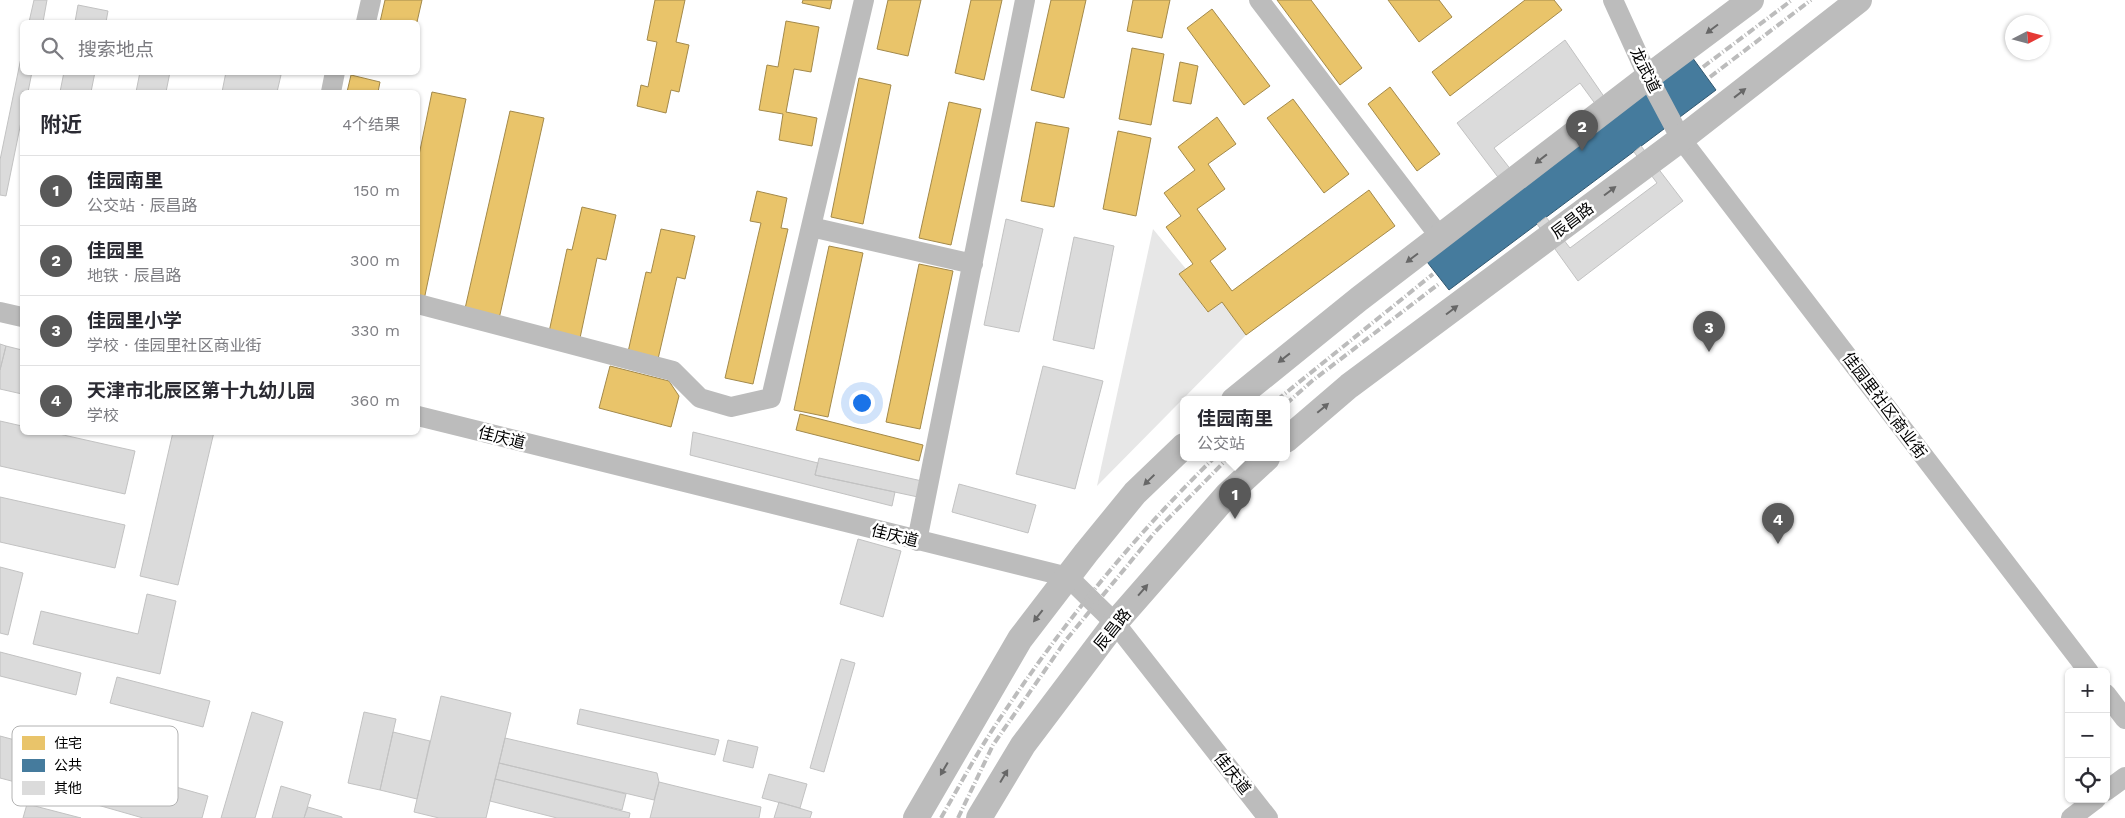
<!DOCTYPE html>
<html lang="zh">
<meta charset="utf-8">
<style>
:root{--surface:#fff;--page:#f2f2f3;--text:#2b2b33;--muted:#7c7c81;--line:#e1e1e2;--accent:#595959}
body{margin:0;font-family:"Work Sans","Noto Sans SC",sans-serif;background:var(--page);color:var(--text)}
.controls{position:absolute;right:15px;bottom:15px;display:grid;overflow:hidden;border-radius:8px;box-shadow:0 1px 4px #0004}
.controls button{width:45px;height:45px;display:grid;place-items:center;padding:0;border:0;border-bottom:1px solid var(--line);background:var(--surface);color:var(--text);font:25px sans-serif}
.compass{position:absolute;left:2005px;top:15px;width:45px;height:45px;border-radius:50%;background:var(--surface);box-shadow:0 1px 4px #0004;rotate:84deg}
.you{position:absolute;left:861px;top:402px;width:18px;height:18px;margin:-12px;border:4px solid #fff;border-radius:50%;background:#1a73e8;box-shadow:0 0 0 8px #1a73e833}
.badge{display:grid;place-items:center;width:32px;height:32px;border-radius:50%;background:var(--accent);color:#fff;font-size:16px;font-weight:700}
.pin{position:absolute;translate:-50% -41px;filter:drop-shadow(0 1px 2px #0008)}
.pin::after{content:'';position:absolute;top:26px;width:18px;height:15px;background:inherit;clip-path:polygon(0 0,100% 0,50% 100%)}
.popup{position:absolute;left:1180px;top:396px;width:110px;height:65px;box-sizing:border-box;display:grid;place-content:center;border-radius:8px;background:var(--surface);filter:drop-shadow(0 1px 4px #0005);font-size:16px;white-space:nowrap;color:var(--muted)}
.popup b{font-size:19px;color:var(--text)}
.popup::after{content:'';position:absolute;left:50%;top:100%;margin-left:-10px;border:10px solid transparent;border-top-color:var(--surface)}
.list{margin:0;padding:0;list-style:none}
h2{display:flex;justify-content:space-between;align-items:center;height:65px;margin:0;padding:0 20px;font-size:21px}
h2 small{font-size:16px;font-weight:400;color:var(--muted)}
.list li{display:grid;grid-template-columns:32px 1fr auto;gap:15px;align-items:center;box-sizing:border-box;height:70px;padding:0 20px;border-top:1px solid var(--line)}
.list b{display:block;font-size:19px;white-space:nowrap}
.list p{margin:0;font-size:16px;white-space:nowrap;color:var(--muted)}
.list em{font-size:16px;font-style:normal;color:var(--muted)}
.icon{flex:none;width:28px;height:28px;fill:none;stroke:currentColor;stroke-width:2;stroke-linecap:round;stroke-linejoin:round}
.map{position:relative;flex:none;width:2125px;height:818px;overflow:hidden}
.search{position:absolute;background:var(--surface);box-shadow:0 1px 4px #0004;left:20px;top:20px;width:400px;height:55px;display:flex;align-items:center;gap:12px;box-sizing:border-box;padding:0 18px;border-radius:8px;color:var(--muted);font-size:19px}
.panel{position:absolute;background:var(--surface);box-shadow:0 1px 4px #0004;left:20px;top:90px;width:400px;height:345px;border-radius:8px}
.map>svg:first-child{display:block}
</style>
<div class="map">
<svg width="2125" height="818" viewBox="0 0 2125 818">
<rect width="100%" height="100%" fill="#fff"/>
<path fill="#e7e7e7" d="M1153,229L1186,269L1180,274L1207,312L1222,302L1246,335L1097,486Z"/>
<path fill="#e9c46a" stroke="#a3894a" d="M385,0H422L417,22H380Z
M655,0H685L676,42L689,45L679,92L671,90L666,113L637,106L641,85L648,87L657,42L647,40Z
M803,0H832L830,9L802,3Z
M888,0H921L908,56L877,49Z
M971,0H1002L984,80L955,73Z
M1051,0H1086L1064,98L1031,90Z
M1133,0H1170L1162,38L1127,31Z
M1277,0H1311L1362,68L1340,85Z
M1388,0H1439L1452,17L1419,42Z
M1525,0H1554L1562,10L1450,96L1432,72Z
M1212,9L1270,86L1244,105L1187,28Z
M786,21L819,27L811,72L794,69L786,112L817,118L812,146L779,140L783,114L759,110L767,65L778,67Z
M1132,48L1164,54L1151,125L1119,119Z
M1180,62L1198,66L1191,104L1173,101Z
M351,75L380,82L378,92H347Z
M859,78L891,85L863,224L831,217Z
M1390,87L1440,154L1417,171L1368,104Z
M432,92L466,99L424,300L418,299V160Z
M1293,99L1349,174L1324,193L1267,118Z
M949,102L981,109L951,245L919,238Z
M510,111L544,118L499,319L464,313Z
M1217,117L1236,144L1208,164L1225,189L1197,209L1226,249L1210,261L1232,291L1369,190L1395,226L1246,335L1222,302L1208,312L1179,274L1193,264L1166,227L1181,216L1164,193L1195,170L1178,147Z
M1036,122L1069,128L1054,207L1021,201Z
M1118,131L1151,138L1136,216L1103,209Z
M757,191L787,198L781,228L788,229L753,384L725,378L761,223L750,221Z
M582,207L616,215L606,260L597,258L580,338L549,332L567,249L572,250Z
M661,229L695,236L685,279L677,277L658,359L628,352L646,272L651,273Z
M829,246L863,253L828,417L794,410Z
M919,264L953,271L920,429L886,422Z
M610,366L669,381L679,396L671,427L599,408Z
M800,414L923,445L919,461L796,430Z"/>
<path fill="#457b9d" stroke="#30566e" d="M1692,57L1716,90L1449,290L1424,258Z"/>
<path fill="#dbdbdb" stroke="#c2c2c2" d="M34,0H47L43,22H29Z
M78,5L108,11L106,22H75Z
M1565,40L1616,114L1607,120L1580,83L1494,148L1522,184L1510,193L1457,123Z
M22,53V72H32L28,92H22V117L6,196L0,195V160Z
M64,72H95L91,92H60Z
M140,72H170L166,92H136Z
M226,72H269L281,75L277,92H222Z
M1641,146L1683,201L1578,281L1537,224L1546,217L1570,248L1657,183L1634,152Z
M1006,219L1043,229L1019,332L984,325Z
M1074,237L1114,246L1094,349L1053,340Z
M0,344L6,346L0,370Z
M6,346L22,350V394L0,389V370Z
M1043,366L1103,381L1075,489L1016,474Z
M0,421L22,426V432H50L135,451L125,494L0,466Z
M173,432H214L178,585L140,576Z
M693,432L818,463L815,475L895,492L892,506L690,455Z
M819,458L922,481L918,497L815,475Z
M959,484L1036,505L1028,533L952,512Z
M0,497L125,525L115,568L0,542Z
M858,539L901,551L883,617L840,604Z
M0,567L23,573L8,635L0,633Z
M147,594L176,601L160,674L33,644L41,611L138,634Z
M0,652L81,673L76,695L0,676Z
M841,659L855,663L824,772L810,768Z
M117,677L210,701L203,727L110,703Z
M441,696L511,713L486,818H439L414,812Z
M580,709L719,740L715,755L577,724Z
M252,712L283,722L255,818H221Z
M364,712L396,719L380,790L348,783Z
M393,732L430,741L417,799L380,790Z
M0,736L56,751L46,790L0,778Z
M505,738L657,773L659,782L654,800L499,763Z
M728,740L758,747L753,768L723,761Z
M76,759L208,796L202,818H143L66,796Z
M499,763L626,794L622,810L495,779Z
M769,774L807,784L800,808L762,798Z
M495,779L630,813L629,818H557L490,801Z
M659,782L761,807L759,818H650Z
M281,786L311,795L304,818H272Z
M779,802L812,812L810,818H774Z
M27,804L81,818H23Z
M308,807L342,817V818H304Z"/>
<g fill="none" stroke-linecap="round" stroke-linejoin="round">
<path stroke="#bcbcbc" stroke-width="20" d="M1259,0L1440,237
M1613,0L1648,77L1681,139L2089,672
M366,22L371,0
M331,92L335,72
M811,227L973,264
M418,304L673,371L700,398L731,407L771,398L864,0
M0,312L22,317
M418,416L1068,577L1115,623L1268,818
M917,541L1025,0
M2106,694L2125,719
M2106,791L2125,777
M2071,818L2096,799"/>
<path stroke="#bcbcbc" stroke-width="26" d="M1234,400L1359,299L1648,77L1751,0
M1286,440L1349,386L1681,139L1859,0
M916,818L1020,639L1086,553L1135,493L1184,446
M979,818L1023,745L1115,623L1227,495L1267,458"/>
<path stroke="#bcbcbc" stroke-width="4" stroke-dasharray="8 2.5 1 2.5" stroke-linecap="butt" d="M1703,67L1792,0
M1710,77L1811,0
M1277,400L1433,274
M1286,404L1312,381L1440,283
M941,818C961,783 980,747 1003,714C1064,622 1135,535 1214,458
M958,818L993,745L1066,640L1155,532L1228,458"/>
</g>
<defs><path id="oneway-solid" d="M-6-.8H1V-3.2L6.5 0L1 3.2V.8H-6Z" transform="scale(1.25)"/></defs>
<g fill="#676767">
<use href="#oneway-solid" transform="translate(1712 29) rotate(143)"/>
<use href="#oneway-solid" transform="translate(1740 93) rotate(-38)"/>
<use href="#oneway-solid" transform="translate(1541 159) rotate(142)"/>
<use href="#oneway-solid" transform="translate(1610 191) rotate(-37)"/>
<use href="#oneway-solid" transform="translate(1412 258) rotate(143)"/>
<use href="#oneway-solid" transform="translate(1452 310) rotate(-37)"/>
<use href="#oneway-solid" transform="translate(1284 358) rotate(142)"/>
<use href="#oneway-solid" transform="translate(1323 408) rotate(-40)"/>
<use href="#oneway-solid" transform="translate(1149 480) rotate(136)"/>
<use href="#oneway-solid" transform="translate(1143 590) rotate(-49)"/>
<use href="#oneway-solid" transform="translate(1038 616) rotate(128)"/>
<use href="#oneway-solid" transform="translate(944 769) rotate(120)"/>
<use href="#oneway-solid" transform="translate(1004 776) rotate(-59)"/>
</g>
<g text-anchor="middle" stroke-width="5" stroke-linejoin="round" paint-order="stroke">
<g font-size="16" fill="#000" stroke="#fff">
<text transform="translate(1646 70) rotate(64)" y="6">龙武道</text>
<text transform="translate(1572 220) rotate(-37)" y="6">辰昌路</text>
<text transform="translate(1885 405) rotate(53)" y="6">佳园里社区商业街</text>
<text transform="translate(502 437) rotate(14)" y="6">佳庆道</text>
<text transform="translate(895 535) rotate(14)" y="6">佳庆道</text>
<text transform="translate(1112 629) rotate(-51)" y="6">辰昌路</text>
<text transform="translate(1233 773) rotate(52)" y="6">佳庆道</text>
</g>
</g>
<rect x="12" y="726" width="166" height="80" rx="8" fill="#fff" stroke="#b2b2b2" stroke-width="1"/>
<rect x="22" y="736" width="23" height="14" fill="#e9c46a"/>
<rect x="22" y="759" width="23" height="13" fill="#457b9d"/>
<rect x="22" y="781" width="23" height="14" fill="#dbdbdb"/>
<g font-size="14" fill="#000">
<text x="54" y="748">住宅</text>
<text x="54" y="770">公共</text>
<text x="54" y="793">其他</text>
</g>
</svg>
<div class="controls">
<button>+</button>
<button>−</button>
<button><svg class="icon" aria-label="locate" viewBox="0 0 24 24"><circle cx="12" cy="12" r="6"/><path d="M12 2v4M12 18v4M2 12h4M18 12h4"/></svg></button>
</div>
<svg class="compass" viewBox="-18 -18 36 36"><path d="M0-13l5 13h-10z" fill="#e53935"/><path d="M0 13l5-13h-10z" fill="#7c7c81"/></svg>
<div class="you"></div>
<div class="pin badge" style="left:1235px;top:519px">1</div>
<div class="popup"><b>佳园南里</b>公交站</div>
<div class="pin badge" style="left:1582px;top:151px">2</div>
<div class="pin badge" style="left:1709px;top:352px">3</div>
<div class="pin badge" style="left:1778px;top:544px">4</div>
<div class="search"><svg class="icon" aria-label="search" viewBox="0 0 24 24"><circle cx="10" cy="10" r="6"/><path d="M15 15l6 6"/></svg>搜索地点</div>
<section class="panel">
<h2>附近<small>4个结果</small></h2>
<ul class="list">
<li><span class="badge">1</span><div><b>佳园南里</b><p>公交站 · 辰昌路</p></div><em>150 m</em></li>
<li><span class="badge">2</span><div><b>佳园里</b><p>地铁 · 辰昌路</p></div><em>300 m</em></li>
<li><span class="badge">3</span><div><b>佳园里小学</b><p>学校 · 佳园里社区商业街</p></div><em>330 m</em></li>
<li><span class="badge">4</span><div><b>天津市北辰区第十九幼儿园</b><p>学校</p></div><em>360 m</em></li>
</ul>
</section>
</div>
